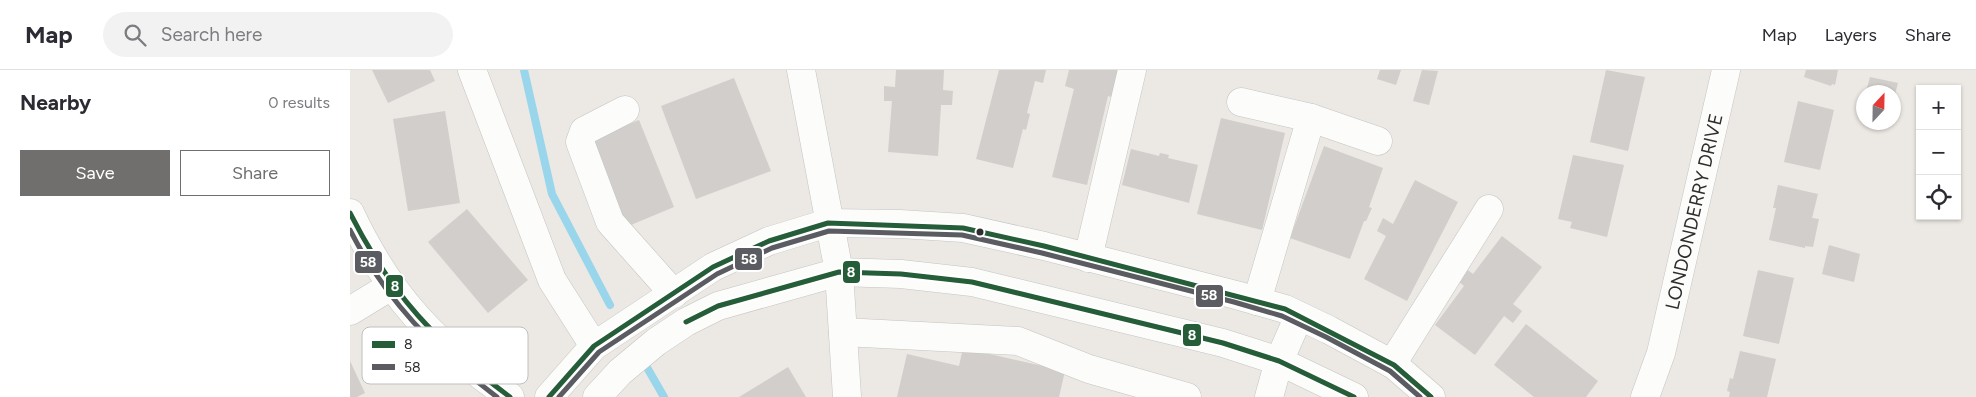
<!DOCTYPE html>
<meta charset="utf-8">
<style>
:root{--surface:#fff;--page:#f2f2f3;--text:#2b2b33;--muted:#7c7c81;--line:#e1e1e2;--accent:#706f6e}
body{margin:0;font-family:Figtree,sans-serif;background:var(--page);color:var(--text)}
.controls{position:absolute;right:15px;top:15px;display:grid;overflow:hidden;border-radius:0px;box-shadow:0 1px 4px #0004}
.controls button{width:45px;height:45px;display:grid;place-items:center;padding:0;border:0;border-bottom:1px solid var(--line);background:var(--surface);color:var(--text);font:25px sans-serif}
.compass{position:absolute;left:1506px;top:15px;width:45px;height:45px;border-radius:50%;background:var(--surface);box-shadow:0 1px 4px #0004;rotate:22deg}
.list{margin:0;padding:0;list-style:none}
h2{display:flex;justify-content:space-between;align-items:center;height:65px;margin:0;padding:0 20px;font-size:21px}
h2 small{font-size:16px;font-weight:400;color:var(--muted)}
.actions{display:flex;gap:10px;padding:15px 20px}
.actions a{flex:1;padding:11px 0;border:1px solid var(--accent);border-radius:0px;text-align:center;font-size:18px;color:var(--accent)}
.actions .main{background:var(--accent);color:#fff}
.icon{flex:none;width:28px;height:28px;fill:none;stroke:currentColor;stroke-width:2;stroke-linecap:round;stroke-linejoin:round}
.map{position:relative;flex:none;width:1626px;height:327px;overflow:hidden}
header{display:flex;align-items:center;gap:30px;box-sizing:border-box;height:70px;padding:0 25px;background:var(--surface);border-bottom:1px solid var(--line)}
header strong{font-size:24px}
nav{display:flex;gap:28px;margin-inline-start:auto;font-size:18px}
.search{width:350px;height:45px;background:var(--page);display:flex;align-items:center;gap:12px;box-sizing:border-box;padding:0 18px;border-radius:28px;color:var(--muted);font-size:19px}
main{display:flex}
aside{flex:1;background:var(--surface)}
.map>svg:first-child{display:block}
</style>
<header>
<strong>Map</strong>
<div class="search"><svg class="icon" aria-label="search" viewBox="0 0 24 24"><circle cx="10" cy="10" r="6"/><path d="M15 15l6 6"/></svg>Search here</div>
<nav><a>Map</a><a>Layers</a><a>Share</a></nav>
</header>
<main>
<aside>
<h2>Nearby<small>0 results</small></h2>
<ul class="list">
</ul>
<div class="actions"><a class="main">Save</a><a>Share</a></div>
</aside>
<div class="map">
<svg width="1626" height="327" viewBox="0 0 1626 327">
<rect width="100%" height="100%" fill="#ece8e4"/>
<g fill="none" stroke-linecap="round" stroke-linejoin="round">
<path stroke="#99d6ec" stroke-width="8" d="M174,0L202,124L260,235
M295,294L314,327"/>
</g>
<path fill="#d1cecb" d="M22,0H80L85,11L38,33Z
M546,0H594L593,20L603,21L602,35H591L588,86L538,82L542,31H534V16L545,17Z
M649,0H696L693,13L685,11L677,43L680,44L676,60L673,59L663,98L626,89Z
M719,0H766L774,3L768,29L758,26L737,115L702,107L724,19L715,16Z
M1030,0H1051L1046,15L1027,9Z
M1072,0L1088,1L1079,35L1063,31Z
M1256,0L1295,7L1278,81L1240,72Z
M1456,0H1488L1485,15L1482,14L1481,16L1454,7Z
M1520,7L1548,13L1544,28V22H1516Z
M384,8L421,101L346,129L311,36Z
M1448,31L1484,40L1470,100L1434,92Z
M95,41L110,133L58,141L43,49Z
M871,48L935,63L912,160L847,144Z
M289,50L324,137L276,157L241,70Z
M974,76L1033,98L1019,137L1022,138L1016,151H1014L1000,189L940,168Z
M781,79L809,86L810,83L819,85L818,88L848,95L839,133L772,115Z
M1223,85L1274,95L1257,167L1220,158L1222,152L1208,149Z
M1065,110L1108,132L1057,231L1014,209L1036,166L1027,161L1033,148L1043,154Z
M1428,115L1468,124L1462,148L1469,149L1463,177L1455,176V178L1419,170L1426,138H1423Z
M117,139L178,210L138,243L78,172Z
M1152,166L1192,197L1163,234L1172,241L1163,253L1154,246L1125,285L1085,255L1114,216L1107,210L1115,198L1123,204Z
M1479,175L1510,184L1504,212L1472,204Z
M1408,200L1444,208L1429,274L1393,266Z
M1176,254L1248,311L1236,327H1184L1144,295Z
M613,278L715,301L709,327H547L557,284L609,296Z
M1390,281L1426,289L1417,327H1379L1380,322L1377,321L1380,308L1383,309Z
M0,291L15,323L7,327H0Z
M438,297L456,327H389Z"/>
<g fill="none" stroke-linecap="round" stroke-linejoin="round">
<g stroke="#c5c4c5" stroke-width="29">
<g id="minor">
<path d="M122,0L202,210L244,276"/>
<path d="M451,0L489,202L497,327"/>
<path d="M891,32L961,48L907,231"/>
<path d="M275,40L234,61L230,72L260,152L324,224"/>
<path d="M961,48L1028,71"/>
<path d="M0,143C40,228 84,273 160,327"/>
<path d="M738,188L782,0"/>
<path d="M0,241L41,216"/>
<path d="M493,262L668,271L739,299L837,327"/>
<path d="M1042,294L1139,139"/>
<path d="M199,327L244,276L363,197L419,171L478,153L550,154L613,158L694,176L886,225L935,239L979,260L1044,295L1081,327"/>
<path d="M247,327L270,302L306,272L336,252L368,236L489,202L551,204L622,212L873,273L929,291L1004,327"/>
<path d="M919,327L929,291L949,246"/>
<path id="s1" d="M1295,327L1311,283L1376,0"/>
</g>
</g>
<use href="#minor" stroke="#fcfcfb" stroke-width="28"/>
<g stroke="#fff" stroke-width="9">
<path id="bus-1" d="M0,143C42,226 86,272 160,327
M336,252L368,236L489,202L551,204L622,212L873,273L929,291L1004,327
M199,327L244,276L363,197L419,171L478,153L613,158L694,176L935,239L1044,295L1081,327"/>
</g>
<g stroke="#fff" stroke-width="9">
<path id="bus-2" d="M0,160C35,229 85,281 147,327
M209,327L249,282L367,204L422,178L479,161L612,165L692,183L884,232L932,246L976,267L1040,301L1070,327"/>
</g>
<use href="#bus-1" stroke="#255d39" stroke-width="5"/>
<use href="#bus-2" stroke="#5a5c61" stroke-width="5"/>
</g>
<circle fill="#2e2e2e" stroke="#fff" stroke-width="2" cx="630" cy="162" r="4.5"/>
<g text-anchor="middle" stroke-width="4.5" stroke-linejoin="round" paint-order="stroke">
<g font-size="19" fill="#2e2e2e" stroke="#fff">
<text dy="7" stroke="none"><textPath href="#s1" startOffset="192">LONDONDERRY DRIVE</textPath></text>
</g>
</g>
<rect x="12" y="257" width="166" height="57" rx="8" fill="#fff" stroke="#c0c0c0" stroke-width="1"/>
<rect x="22" y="271" width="23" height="7" fill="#255d39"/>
<rect x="22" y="294" width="23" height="6" fill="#5a5c61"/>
<g font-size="14" fill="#2e2e2e">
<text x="54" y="279">8</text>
<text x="54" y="302">58</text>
</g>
<g stroke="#fff" stroke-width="2">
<rect x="384" y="177" width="29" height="24" rx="5" fill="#5a5c61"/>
<rect x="4" y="180" width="29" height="24" rx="5" fill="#5a5c61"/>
<rect x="492" y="190" width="19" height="24" rx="5" fill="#255d39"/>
<rect x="35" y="204" width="19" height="24" rx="5" fill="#255d39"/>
<rect x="845" y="214" width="29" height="24" rx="5" fill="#5a5c61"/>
<rect x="832" y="253" width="20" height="24" rx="5" fill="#255d39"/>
</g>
<g font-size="14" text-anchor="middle" font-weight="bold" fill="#fff">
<text x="399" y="194">58</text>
<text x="18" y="197">58</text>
<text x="501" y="207">8</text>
<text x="45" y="221">8</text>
<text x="859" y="230">58</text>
<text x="842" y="270">8</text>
</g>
</svg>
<div class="controls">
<button>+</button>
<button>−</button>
<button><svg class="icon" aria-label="locate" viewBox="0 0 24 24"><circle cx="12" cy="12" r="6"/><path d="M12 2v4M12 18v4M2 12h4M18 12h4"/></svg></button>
</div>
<svg class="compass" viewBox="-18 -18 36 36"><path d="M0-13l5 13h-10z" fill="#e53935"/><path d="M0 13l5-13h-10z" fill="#7c7c81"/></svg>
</div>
</main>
